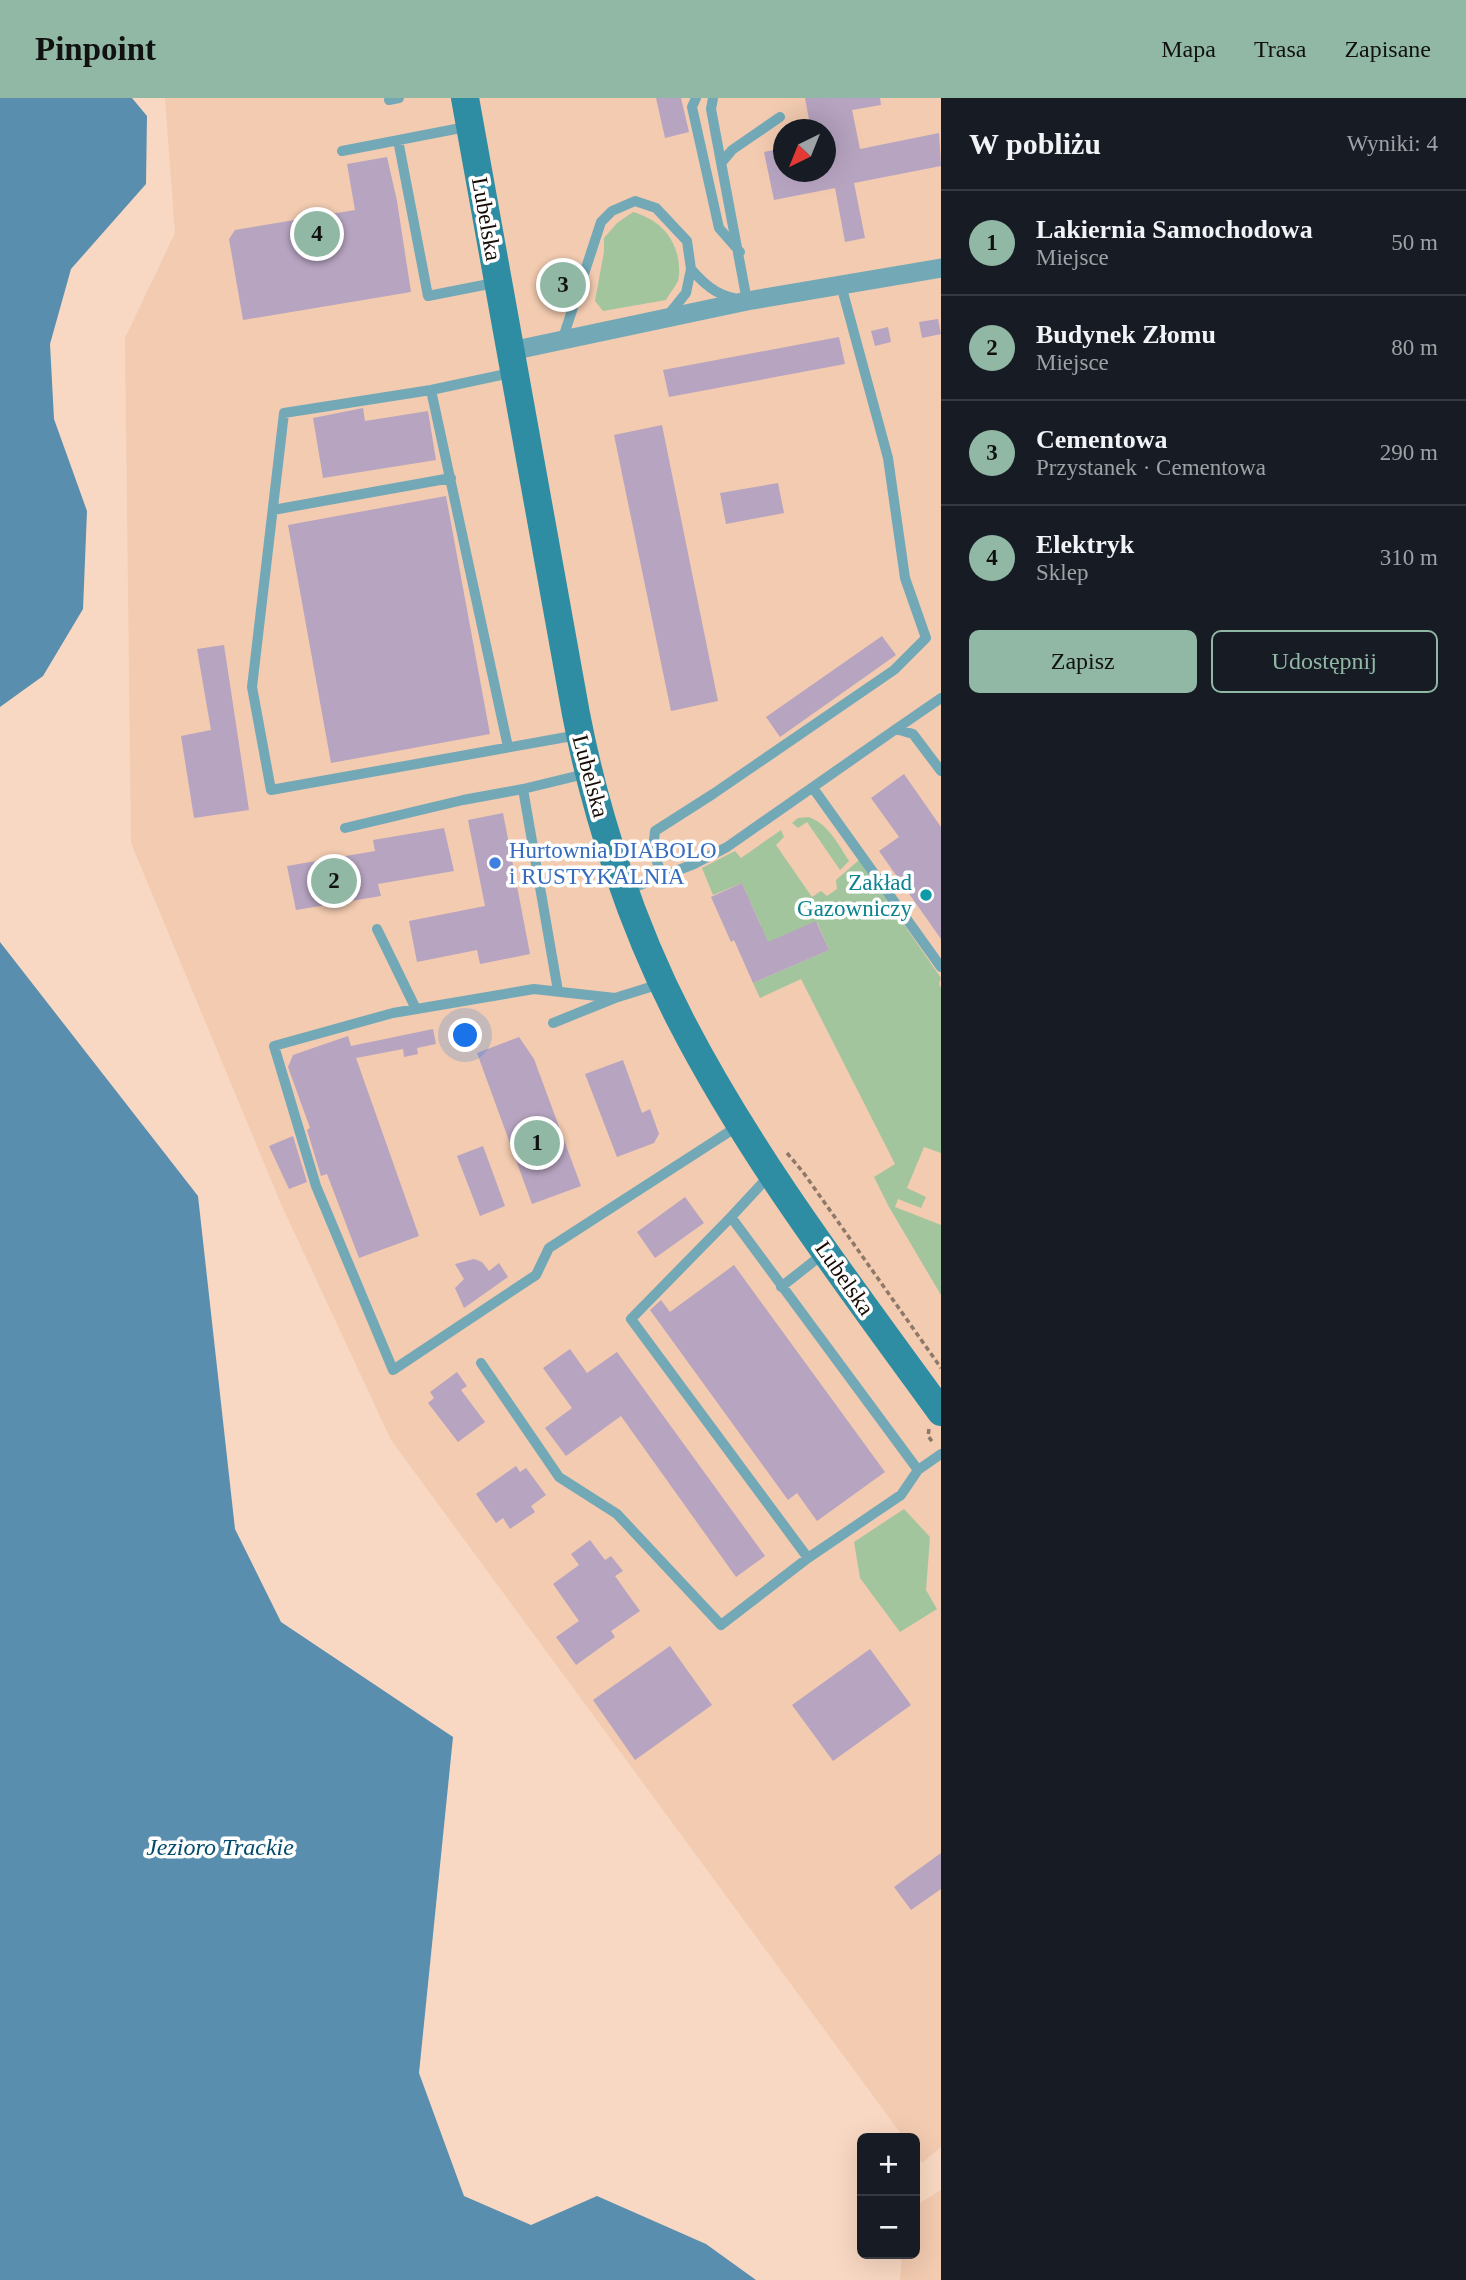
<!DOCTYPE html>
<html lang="pl">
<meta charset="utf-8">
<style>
:root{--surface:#171b24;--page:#242831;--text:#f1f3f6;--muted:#9ea1a6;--line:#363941;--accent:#91b8a5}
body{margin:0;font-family:Georgia,serif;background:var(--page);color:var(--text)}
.controls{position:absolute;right:21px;bottom:21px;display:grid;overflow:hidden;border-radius:10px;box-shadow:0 7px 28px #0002}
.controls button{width:63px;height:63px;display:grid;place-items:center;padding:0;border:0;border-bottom:2px solid var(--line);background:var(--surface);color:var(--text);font:35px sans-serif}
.compass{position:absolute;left:773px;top:21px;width:63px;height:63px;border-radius:50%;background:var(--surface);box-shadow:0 7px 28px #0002;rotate:223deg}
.you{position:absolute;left:466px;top:938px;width:24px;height:24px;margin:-18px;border:5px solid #fff;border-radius:50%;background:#1a73e8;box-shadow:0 0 0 10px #1a73e833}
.badge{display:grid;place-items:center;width:46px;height:46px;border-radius:50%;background:var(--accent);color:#111;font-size:23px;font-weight:700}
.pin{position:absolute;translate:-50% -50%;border:4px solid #fff;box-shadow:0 2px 7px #0006}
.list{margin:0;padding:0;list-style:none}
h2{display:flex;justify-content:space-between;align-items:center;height:91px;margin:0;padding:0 28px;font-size:30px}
h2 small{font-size:23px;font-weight:400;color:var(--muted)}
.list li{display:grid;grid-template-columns:46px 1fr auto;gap:21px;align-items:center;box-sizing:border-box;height:105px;padding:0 28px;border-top:2px solid var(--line)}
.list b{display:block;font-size:26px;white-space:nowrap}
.list p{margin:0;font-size:23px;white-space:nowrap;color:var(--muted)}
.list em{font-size:23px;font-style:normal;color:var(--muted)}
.actions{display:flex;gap:14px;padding:21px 28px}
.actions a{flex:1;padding:16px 0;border:2px solid var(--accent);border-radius:10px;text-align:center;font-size:24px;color:var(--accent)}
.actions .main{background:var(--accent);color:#111}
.map{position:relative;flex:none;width:941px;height:2182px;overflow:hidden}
header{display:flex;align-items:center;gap:42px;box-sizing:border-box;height:98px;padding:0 35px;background:var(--accent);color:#111}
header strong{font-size:33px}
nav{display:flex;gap:38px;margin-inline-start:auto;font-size:24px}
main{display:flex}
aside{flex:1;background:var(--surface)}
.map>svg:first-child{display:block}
</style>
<header>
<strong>Pinpoint</strong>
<nav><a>Mapa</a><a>Trasa</a><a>Zapisane</a></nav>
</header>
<main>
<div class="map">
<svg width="941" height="2182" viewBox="0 0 941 2182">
<rect width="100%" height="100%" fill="#f8d8c2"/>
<path fill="#f2cbb0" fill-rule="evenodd" d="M165,0H941V2049L922,2065L915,2055V2040H904L391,1342L281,1106L131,745L125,240L175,135ZM783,32H825V74H783Z
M941,2092V2182H900L902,2156H915V2108Z"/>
<path fill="#a2c59e" d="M633,114C657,121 673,136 678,160C679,167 680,176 678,183C675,189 669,196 666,202L603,213L595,203L604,154V140L617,125Z
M809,719C829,727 838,746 849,763L840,772L807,724L798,730L792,725L798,720Z
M781,732L784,739L776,747L812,799L821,793L827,798L837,791L836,782L859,762L941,880L939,886L941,890V1055L924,1049L907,1090L926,1099L921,1110L898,1101L895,1109L941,1127V1197L889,1109L874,1079L895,1066L801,881L760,900L753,885L829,852L817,824L765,846L761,828L742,785L713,797L702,770L735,753L741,760Z
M904,1411L930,1439L926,1492L937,1511L900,1534L860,1480L854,1444Z"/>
<path fill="#5a8eae" d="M0,0H132L147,18L146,86L71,171L50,246L54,321L87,413L83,511L43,578L0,609Z
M0,844L198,1098L235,1431L281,1524L453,1639L419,1975L464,2098L531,2127L597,2098L706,2146L756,2182H0Z"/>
<path fill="#b7a4c1" d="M656,0H681L689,34L665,40Z
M805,0H880L881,7L852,12L860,51L939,35L941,68L854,85L865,140L845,144L835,90L774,102L764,54L783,50V74H825V32H811Z
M387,59L397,103L411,194L243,222L229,141L235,132L355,112L347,66Z
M938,221L941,236L922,240L919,224Z
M888,229L891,244L875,248L871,233Z
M839,239L845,266L669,299L663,272Z
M363,310L365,323L428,313L436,362L323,380L313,320Z
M662,327L718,603L671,613L614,337Z
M778,385L784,415L726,426L720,395Z
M446,398L490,636L331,665L288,427Z
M882,538L896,557L780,639L766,619Z
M224,547L249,712L194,720L181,638L211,632L197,551Z
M904,676L941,729V841L879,753L899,739L871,700Z
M503,715L530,856L480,866L477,852L417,864L409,823L485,808L468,722Z
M444,730L454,773L378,786L381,798L296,812L287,768L375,753L373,742Z
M742,785L768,844L816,823L829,852L753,885L734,842L731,844L711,799Z
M433,931L436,946L417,950L418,956L404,959L403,951L356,960L419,1138L359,1160L327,1076L321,1078L307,1032L310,1030L288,969L293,957L348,938L351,948Z
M519,939L534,961L581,1088L532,1106L477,955Z
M623,962L642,1015L650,1011L659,1036L654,1045L617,1059L585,976Z
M293,1038L307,1084L289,1091L269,1048Z
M483,1048L505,1108L480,1118L457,1058Z
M685,1099L704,1125L655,1160L637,1134Z
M474,1161L482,1164L489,1173L499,1165L508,1179L464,1210L455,1190L464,1181L455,1166Z
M734,1167L885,1374L817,1423L797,1395L788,1402L650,1212L661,1202L670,1214Z
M570,1251L587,1275L617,1254L765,1458L736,1479L621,1318L566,1358L545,1330L572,1310L543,1270Z
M457,1274L467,1288L461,1292L485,1324L458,1344L428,1305L434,1300L430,1294Z
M516,1368L520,1374L526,1370L546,1397L531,1408L535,1414L510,1431L503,1420L496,1425L476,1396Z
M590,1442L605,1462L611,1458L623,1473L615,1478L640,1513L611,1533L615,1539L576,1567L556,1539L579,1523L553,1486L579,1467L571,1456Z
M670,1548L712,1607L635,1662L593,1602Z
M870,1551L911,1607L833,1663L792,1607Z
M941,1755V1791L911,1812L894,1789Z"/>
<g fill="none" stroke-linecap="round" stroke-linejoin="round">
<path stroke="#8d7869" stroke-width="3.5" stroke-dasharray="5 3.5" stroke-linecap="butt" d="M787,1055L803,1074L941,1270
M929,1331L928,1338L934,1346"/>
<path stroke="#73a9b7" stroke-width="10" d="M696,0L692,9L719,130L740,154
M389,2L399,0
M398,42L428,198L494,185
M342,53L466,29
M722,64L732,52L780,19
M691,171C709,192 721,199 747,203L711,11L713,0
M562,243L601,124L612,113L635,103L656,110L687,143L691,171L686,195L669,216
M511,275L431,292L284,315L252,589L271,692L578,637
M431,292L508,649
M273,412L451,380
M896,631L941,600
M813,690L941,869
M345,730L463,702L523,691
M662,778L653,752L655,733L713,696L894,572L926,540L905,480L888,360L841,187
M627,792L694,766L727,749L896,631L913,636L941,673
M377,831L416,911
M558,893L523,691L589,675
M615,900L534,891L393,915L274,948L316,1088L393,1272L536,1177L549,1150L738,1028
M553,925L615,900L660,886
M768,1079L731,1119L918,1372
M731,1119L631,1221L808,1460
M781,1189L823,1156
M481,1265L559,1379L617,1416L721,1527L808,1460L901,1397L918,1372L941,1356"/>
<path stroke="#73a9b7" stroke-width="19" d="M511,253L747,203L941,170"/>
<path stroke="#2f8da3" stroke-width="28" d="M465,0L576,616C596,719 632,828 680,921C752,1061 849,1187 941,1314"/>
</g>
<circle fill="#3f7fe0" stroke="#fff" stroke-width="2.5" cx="495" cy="765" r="7"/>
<circle fill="#0f9aa8" stroke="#fff" stroke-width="2.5" cx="926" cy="797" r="7"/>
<g text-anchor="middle" stroke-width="7" stroke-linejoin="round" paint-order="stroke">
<g font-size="23" fill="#170d06" stroke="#fff">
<text transform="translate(487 121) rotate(80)" y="8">Lubelska</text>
<text transform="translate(591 678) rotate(75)" y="8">Lubelska</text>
<text transform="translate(845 1180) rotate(55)" y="8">Lubelska</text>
</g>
<g font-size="23" fill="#366cbe" stroke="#fff" text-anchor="start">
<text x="509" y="760">Hurtownia DIABOLO<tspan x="509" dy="26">i RUSTYKALNIA</tspan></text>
</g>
<g font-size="23" fill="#0d838f" stroke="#fff" text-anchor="end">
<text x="912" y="792">Zakład<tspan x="912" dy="26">Gazowniczy</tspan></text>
</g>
<g font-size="24" font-style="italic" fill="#034a6c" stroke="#fff">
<text x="220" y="1757">Jezioro Trackie</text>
</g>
</g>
</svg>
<div class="controls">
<button>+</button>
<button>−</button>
</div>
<svg class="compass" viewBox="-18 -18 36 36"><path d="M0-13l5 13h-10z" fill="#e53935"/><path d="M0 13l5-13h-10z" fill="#9ea1a6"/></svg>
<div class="you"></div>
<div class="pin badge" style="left:537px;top:1045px">1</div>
<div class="pin badge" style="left:334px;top:783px">2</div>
<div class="pin badge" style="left:563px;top:187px">3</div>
<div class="pin badge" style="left:317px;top:136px">4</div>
</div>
<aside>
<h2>W pobliżu<small>Wyniki: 4</small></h2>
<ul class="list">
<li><span class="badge">1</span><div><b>Lakiernia Samochodowa</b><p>Miejsce</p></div><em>50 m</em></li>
<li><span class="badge">2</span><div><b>Budynek Złomu</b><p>Miejsce</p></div><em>80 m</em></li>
<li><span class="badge">3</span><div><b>Cementowa</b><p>Przystanek · Cementowa</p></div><em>290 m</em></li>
<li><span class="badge">4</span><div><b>Elektryk</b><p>Sklep</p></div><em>310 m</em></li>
</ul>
<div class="actions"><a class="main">Zapisz</a><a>Udostępnij</a></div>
</aside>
</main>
